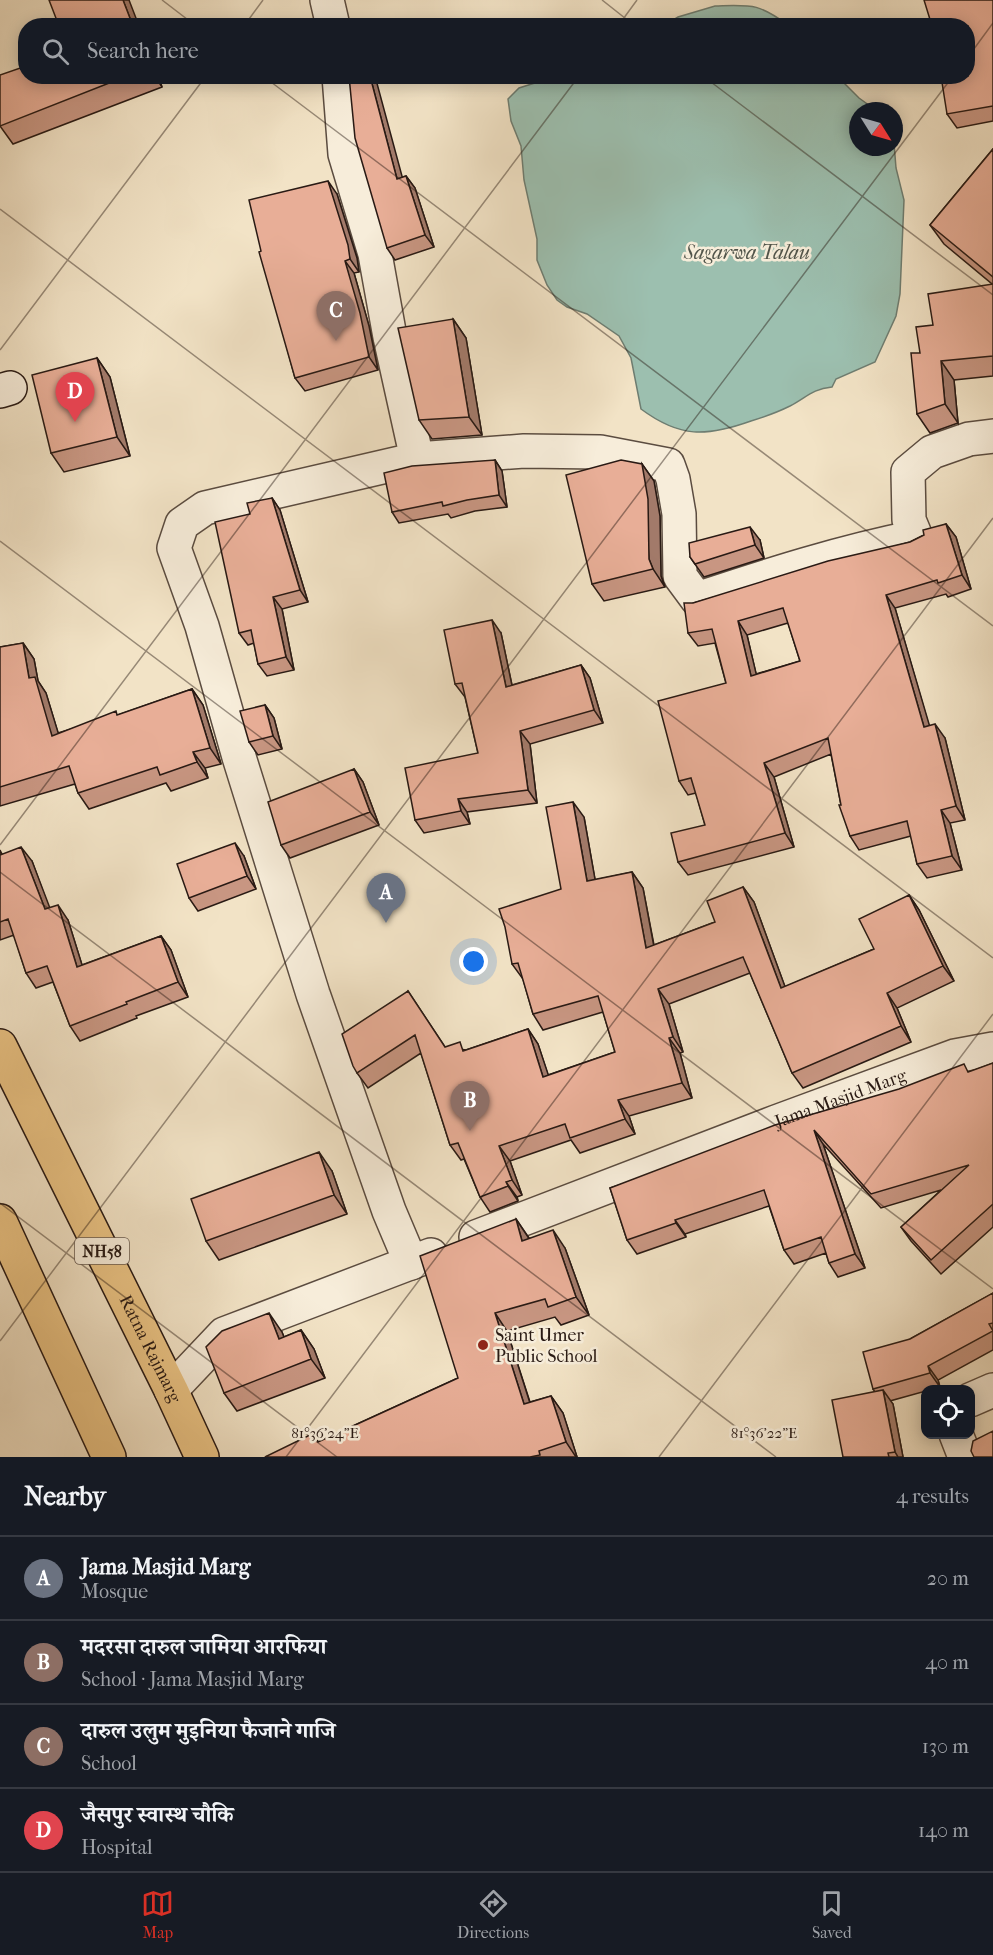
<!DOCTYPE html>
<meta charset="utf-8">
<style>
:root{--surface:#171b24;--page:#242831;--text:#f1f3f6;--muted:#9ea1a6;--line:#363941;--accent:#d93025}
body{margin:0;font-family:"IM FELL French Canon","Noto Serif Devanagari",serif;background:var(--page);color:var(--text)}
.controls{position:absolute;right:18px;bottom:18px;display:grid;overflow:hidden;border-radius:12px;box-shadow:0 3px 15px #0003}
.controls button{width:54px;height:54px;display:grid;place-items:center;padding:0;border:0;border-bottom:2px solid var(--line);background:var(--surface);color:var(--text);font:30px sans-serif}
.compass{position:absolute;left:849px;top:102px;width:54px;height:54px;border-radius:50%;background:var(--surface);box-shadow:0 3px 15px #0003;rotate:127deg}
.you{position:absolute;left:474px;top:962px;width:21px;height:21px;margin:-15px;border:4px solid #fff;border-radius:50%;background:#1a73e8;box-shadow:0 0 0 9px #1a73e833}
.badge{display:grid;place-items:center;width:39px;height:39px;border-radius:50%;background:var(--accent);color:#fff;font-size:20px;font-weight:700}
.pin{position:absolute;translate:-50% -50px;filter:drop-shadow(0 2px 3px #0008)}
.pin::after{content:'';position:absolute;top:32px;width:21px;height:18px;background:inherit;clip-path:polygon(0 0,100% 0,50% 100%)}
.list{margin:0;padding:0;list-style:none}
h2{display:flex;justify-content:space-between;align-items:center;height:78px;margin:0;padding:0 24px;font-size:26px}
h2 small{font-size:20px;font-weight:400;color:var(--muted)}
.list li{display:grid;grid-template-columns:39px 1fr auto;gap:18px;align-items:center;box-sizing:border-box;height:84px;padding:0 24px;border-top:2px solid var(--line)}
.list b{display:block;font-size:22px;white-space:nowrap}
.list p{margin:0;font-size:20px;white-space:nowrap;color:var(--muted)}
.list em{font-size:20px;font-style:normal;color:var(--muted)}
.icon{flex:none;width:33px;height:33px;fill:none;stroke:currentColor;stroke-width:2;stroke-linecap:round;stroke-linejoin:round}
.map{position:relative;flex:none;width:993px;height:1457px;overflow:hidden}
.search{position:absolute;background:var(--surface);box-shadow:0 3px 15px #0003;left:18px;right:18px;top:18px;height:66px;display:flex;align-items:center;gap:15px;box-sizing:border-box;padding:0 21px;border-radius:24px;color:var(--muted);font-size:22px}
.sheet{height:414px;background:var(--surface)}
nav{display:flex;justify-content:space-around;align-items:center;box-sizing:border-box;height:84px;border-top:2px solid var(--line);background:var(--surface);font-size:16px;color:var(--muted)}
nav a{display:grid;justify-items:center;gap:3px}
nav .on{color:var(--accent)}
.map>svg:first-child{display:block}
</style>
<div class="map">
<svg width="993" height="1457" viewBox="0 0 993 1457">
<rect width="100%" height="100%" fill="#f2e3c6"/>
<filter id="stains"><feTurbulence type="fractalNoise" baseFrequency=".00333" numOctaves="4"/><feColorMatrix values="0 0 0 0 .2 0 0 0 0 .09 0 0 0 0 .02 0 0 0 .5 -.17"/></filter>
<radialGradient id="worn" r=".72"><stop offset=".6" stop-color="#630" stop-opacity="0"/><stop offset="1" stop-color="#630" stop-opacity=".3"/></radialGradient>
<path fill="#9cbfaf" stroke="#6e7d71" stroke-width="1.5" d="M715,6C752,5 758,3 788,25H665L678,17Z
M554,77H838L859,98L877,111H858V147H894V143L896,168L904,200L900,294L896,316L875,362L836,379L832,387C812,389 807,397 790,406C778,412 764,417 751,421C706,437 680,438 641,409L631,358L619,336L587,314L567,307L557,300L547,285L537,260V239L524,180L521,146L511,121L508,99L519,88Z"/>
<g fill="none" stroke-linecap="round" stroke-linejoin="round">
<g stroke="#5b4c40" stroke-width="36">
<g id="street">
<path d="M327,0L333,26"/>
<path d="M339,76L345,154L375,254L390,337L417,459L205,508L182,524L174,548L202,626L239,757L313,994L389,1211L411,1263"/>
<path d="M417,459L524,451L600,452L668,465L673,479L679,514L680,576L697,599C769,575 841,552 916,537L909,520L908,472L932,452L969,439L993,436"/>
<path id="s1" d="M476,1237L776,1122L955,1056L993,1049"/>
<path d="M171,1390L224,1334L431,1255"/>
<path d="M970,1400L993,1390"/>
<path d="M956,1434L965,1457"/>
</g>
</g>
<g stroke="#291a14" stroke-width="36">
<path id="secondary" d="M0,391L10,388"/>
</g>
<g stroke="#291a14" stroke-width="36">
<g id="highway">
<path id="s2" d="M0,1046L171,1390L202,1457"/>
<path d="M0,1221L109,1457"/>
</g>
</g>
<use href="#street" stroke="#f7edda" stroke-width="33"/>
<use href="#secondary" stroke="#f7edda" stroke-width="33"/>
<use href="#highway" stroke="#e9c283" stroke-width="33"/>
</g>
<path fill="#c89682" stroke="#291a14" stroke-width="1.5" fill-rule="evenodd" d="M993,0V121L957,128L947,114L968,76Z
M26,76H158L162,87L13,144L0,126Z
M993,149V376L954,380L958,423L930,433L917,414L920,353L933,325L992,284L944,244L930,225Z
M406,176L415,188L434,247L395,260L387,248L402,177Z
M337,194L357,258L359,272L354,273L369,326L378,370L305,391L295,378L261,251Z
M453,319L466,338L482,435L432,439L419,420Z
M97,358L110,377L130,456L64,472L51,453Z
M495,460L502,471L507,507L475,511L451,518L448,514L399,523L392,512Z
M642,464L654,481L660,516L661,576L665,587L604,601L592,584Z
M272,498L280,510L308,602L282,609L294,670L267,676L258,664L254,643L248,645L239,633L250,514Z
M946,524L956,537L971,589L948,597L946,594L895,608L929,726L945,738L965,820L950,823L962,870L927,878L917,864L911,836L859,850L850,836L841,805L831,754L774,777L794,847L688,875L678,862L705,825L696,793L688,795L679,781L726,683L715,643L698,646L688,633L693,603L910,542ZM788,623L800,661L756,674L747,635Z
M760,540L764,558L704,577L690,557Z
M501,633L512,685L581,665L590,678L603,723L530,744L537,803L467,812L470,824L424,833L415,820L478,753L465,697L455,684Z
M23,643L34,659L38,681L46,693L58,733L118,715L192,689L203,705L221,764L205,768L208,778L171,791L166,783L89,809L78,793L75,784L0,806V647Z
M265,705L274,718L282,749L258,755L249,742Z
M354,769L363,782L379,825L290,858L281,845Z
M584,817L595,880L632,872L643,888L654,945L715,922L743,887L754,902L785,987L874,949L909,895L919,910L954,981L897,1008L911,1042L803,1088L792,1073L750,973L669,1004L683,1052L680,1053L692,1098L629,1116L635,1134L580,1153L571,1140L510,1161L522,1195L517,1197L518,1201L490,1212L480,1197L464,1159L461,1160L450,1145L421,1053L368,1088L357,1073L408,991L445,1047L466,1050L528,1029L538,1044L548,1075L615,1052L603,1012L543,1030L533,1014L523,979L512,964L561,889Z
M0,850L2,854L32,861L49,908L68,920L82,965L161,936L171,950L188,997L136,1016L137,1018L80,1041L70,1026L53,982L36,988L26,973L14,935L0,940Z
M244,856L256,889L198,911L189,898Z
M993,1063V1227L941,1274L911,1241L901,1227L941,1190L881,1208L823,1144L865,1268L838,1277L829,1263L826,1253L794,1264L784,1250L769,1206L685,1234L686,1237L637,1254L627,1240L610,1188L970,1072Z
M332,1171L347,1214L219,1260L206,1241Z
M516,1219L529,1238L565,1248L589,1315L561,1325L555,1317L507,1331L530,1402L551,1396L563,1413L577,1457H265L320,1441L458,1378Z
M993,1293V1350L938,1380L940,1387L931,1389H926V1391L890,1401L893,1404L903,1457H843L875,1392L873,1389L910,1339Z
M301,1330L314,1349L325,1378L237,1411L224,1393L282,1332L284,1337Z"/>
<path fill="#a27a6a" stroke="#291a14" stroke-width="1.5" d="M123,0H129L139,26H133Z
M155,76H158L162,87Z
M370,76H375L406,191L397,179Z
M406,176L415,188L434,247L425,235Z
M328,181L337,194L357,258L359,272L350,259Z
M345,261L354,273L369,326L378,370L369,357Z
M453,319L466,338L482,435L469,417Z
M97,358L110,377L130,456L117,437Z
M941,361L954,380L958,423L945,404Z
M495,460L502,471L507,507L499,495Z
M642,464L654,481L660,516L661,576L665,587L653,569L649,559Z
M272,498L280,510L308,602L300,590Z
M946,524L956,537L971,589L962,575Z
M750,527L760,540L764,558L755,545Z
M886,595L895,608L934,741L924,727Z
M273,597L282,609L294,670L286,657Z
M492,620L501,633L515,700L506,687Z
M738,621L747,635L760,690L751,676Z
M23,643L34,659L38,681L46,693L64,752L52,736L29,678Z
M581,665L590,678L603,723L594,710Z
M192,689L203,705L221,764L210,748Z
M265,705L274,718L282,749L273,736Z
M935,724L945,738L965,820L956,806Z
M520,731L530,744L537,803L528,790Z
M193,752L205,768L208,778L197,762Z
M764,763L774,777L794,847L785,833Z
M354,769L363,782L379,825L370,812Z
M458,799L467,812L470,824L461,811Z
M573,802L584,817L598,896L587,881Z
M941,810L950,823L962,870L952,856Z
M235,843L244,856L256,889L247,876Z
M21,847L32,861L56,924L45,909Z
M632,872L643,888L657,963L646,948Z
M743,887L754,902L791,1003L781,988Z
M909,895L919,910L954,981L943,966Z
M58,905L68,920L87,981L77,967Z
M161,936L171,950L188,997L178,982Z
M658,989L669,1004L683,1052L673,1037Z
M887,993L897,1008L911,1042L901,1026Z
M528,1029L538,1044L554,1092L543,1077Z
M669,1038L680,1053L692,1098L682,1083Z
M618,1100L629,1116L635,1134L625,1119Z
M814,1130L823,1144L865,1268L855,1254Z
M499,1146L510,1161L522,1195L512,1180Z
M319,1152L332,1171L347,1214L334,1195Z
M506,1182L517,1197L518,1201L508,1186Z
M516,1219L528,1237L534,1258L522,1241Z
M675,1220L685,1234L686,1237L676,1223Z
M553,1230L565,1248L589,1315L576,1297Z
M269,1313L282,1332L292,1358L279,1339Z
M495,1313L507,1331L536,1422L524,1404Z
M301,1330L314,1349L325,1378L311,1359Z
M928,1366L938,1380L940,1387L930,1373Z
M883,1390L893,1404L903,1457H898L895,1452Z
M551,1396L563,1413L577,1457H576L566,1442Z"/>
<path fill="#e8ae97" stroke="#291a14" stroke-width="1.5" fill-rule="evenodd" d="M49,0H123L133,26H59Z
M924,0H993V106L947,114L941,76H968V26H932Z
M26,66V76H127L0,126V75Z
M349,76H370L397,179L406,176L425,235L387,248L355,138Z
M993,149V277L930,225Z
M328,181L348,245L350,259L345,261L360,313L369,357L295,378L259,252L261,251L249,200Z
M993,284V356L941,361L945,404L917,414L911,353H920L916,327L933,325L928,294Z
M453,319L469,417L419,420L398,328Z
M97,358L117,437L51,453L32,375Z
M495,460L499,495L467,500L443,506L442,502L392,512L384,473L412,466Z
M621,460L642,464L648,499L649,559L653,569L592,584L566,475Z
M272,498L300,590L273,597L286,657L258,664L251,630L239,633L215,522L250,514L247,503Z
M946,524L962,575L938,583L937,580L886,595L924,727L935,724L956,806L941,810L952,856L917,864L907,821L850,836L839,805H841L828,738L764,763L785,833L678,862L671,833L705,825L691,778L679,781L658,701L726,683L712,629L688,633L684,603H693L828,561L910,542L924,535L923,530ZM783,608L800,661L751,676L738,621Z
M750,527L755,545L695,564L690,557L689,543Z
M492,620L506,687L581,665L594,710L520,731L528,790L458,799L461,811L415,820L405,768L478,753L462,683L455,684L444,630Z
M23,643L29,678L35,677L52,736L116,711L117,715L192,689L210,748L193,752L197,762L160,775L157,767L78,793L69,766L0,787V647Z
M265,705L273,736L249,742L240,711Z
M354,769L370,812L281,845L268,802Z
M573,802L587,881L632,872L646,948L715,922L707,901L743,887L781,988L874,949L859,919L909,895L943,966L887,993L901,1026L792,1073L743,957L658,989L673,1037L669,1038L682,1083L618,1100L625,1119L570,1138L565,1124L499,1146L512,1180L506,1182L508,1186L480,1197L458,1143L450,1145L415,1035L357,1073L353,1066L342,1034L408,991L445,1047L460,1042L463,1051L528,1029L543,1077L615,1052L598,996L533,1014L518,963L512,964L505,927L499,909L561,889L546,807Z
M235,843L247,876L189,898L177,864Z
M21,847L45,909L58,905L77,967L161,936L178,982L126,1002L127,1004L70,1026L47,966L26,973L8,919L0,922V855Z
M993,1063V1204L931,1260L901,1227L969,1165L871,1194L814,1130L855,1254L829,1263L821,1237L784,1250L764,1190L675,1220L676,1223L627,1240L610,1188L775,1125L899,1089L964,1064L968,1072Z
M319,1152L334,1195L206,1241L191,1199Z
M516,1219L522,1241L553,1230L576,1297L548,1307L545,1299L495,1313L524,1404L551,1396L566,1442L539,1451L540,1455L530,1457H265L314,1433L318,1442L458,1378L420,1256Z
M993,1293V1323L989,1324L993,1331L928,1366L930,1373L873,1389L863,1352L910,1339Z
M269,1313L279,1339L301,1330L311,1359L224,1393L206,1347L222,1331Z
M883,1390L895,1452L888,1453L889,1457H843L832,1400Z
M993,1431V1457H974L971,1451L973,1441Z"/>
<path fill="none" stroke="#291a14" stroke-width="1.5" stroke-opacity="0.45" d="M162,0L196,26M602,0L635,26M244,26L263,0M618,26L637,0M968,57L993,23M263,76L993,626M703,76L993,295M0,209L993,958M0,350L206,76M0,541L993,1289M0,845L579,76M0,872L776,1457M0,1203L337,1457M0,1341L953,76M286,1457L993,518M659,1457L993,1014"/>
<circle fill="#8f2418" stroke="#f7edda" stroke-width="2" cx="483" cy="1345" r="6"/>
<g text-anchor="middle" stroke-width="5" stroke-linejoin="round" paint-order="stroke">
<rect fill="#f7edda" stroke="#67594f" stroke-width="1.5" x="75" y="1238" width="54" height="26" rx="4.5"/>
<g font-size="16" font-weight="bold" fill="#291a14">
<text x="102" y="1257">NH58</text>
</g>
<g font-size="18" fill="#291a14" stroke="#f7edda">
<text dy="6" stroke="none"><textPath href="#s1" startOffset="390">Jama Masjid Marg</textPath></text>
<text dy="6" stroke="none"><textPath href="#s2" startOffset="338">Ratna Rajmarg</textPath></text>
</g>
<g font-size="18" fill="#291a14" stroke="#f7edda" text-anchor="start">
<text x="495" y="1341">Saint Umer<tspan x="495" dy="21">Public School</tspan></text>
</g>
<g font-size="20" font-style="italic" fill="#51544a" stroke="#f7edda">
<text x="747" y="259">Sagarwa Talau</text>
</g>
</g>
<g font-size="15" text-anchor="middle" fill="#291a14" stroke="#f7edda" stroke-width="5" stroke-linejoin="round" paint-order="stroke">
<text x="325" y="1438">81°36'24"E</text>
<text x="764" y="1438">81°36'22"E</text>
</g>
<rect width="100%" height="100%" filter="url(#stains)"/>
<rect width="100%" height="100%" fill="url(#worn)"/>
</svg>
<div class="controls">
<button><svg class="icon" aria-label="locate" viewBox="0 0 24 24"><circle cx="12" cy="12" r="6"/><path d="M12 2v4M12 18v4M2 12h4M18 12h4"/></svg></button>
</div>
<svg class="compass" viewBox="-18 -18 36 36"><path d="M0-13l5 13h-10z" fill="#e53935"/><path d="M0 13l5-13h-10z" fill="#9ea1a6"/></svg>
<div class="you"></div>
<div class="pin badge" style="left:386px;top:923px;background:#6b7280">A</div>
<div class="pin badge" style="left:470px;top:1131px;background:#8d6e63">B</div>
<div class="pin badge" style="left:336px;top:341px;background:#8d6e63">C</div>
<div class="pin badge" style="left:75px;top:422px;background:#e0444e">D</div>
<div class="search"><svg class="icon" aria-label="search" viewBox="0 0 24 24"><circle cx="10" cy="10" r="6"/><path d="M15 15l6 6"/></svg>Search here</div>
</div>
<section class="sheet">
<h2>Nearby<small>4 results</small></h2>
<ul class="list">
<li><span class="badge" style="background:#6b7280">A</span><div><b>Jama Masjid Marg</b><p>Mosque</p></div><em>20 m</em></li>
<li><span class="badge" style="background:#8d6e63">B</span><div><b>मदरसा दारुल जामिया आरफिया</b><p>School · Jama Masjid Marg</p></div><em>40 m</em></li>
<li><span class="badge" style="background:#8d6e63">C</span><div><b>दारुल उलुम मुइनिया फैजाने गाजि</b><p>School</p></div><em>130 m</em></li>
<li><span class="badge" style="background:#e0444e">D</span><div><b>जैसपुर स्वास्थ चौकि</b><p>Hospital</p></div><em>140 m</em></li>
</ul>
</section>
<nav>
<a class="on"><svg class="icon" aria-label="map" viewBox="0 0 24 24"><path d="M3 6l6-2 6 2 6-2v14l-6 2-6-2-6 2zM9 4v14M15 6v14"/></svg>Map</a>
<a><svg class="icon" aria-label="directions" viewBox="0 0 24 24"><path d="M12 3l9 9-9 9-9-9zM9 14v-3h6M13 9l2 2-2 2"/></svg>Directions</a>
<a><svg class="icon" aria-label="saved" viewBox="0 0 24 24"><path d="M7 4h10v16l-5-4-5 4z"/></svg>Saved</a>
</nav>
